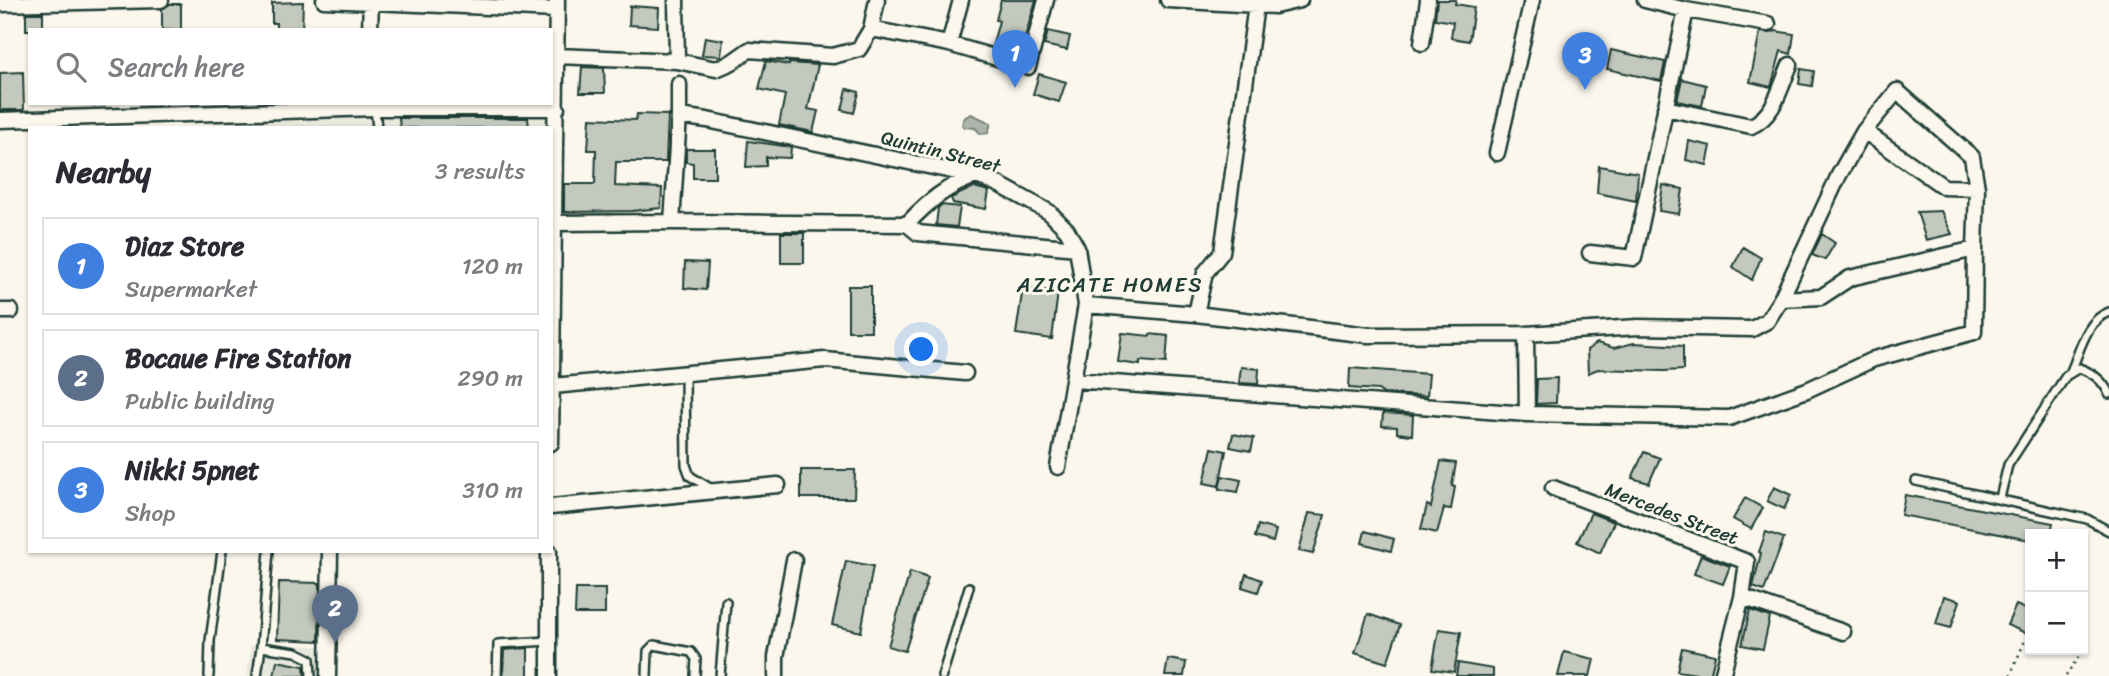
<!DOCTYPE html>
<meta charset="utf-8">
<style>
:root{--surface:#fff;--page:#f7f7f7;--text:#2b2b33;--muted:#7c7c81;--line:#e1e1e2;--accent:#0f766e}
body{margin:0;font-family:Sriracha,sans-serif;background:var(--page);color:var(--text)}
.controls{position:absolute;right:21px;bottom:21px;display:grid;overflow:hidden;border-radius:0px;box-shadow:0 2px 5px #0004}
.controls button{width:63px;height:63px;display:grid;place-items:center;padding:0;border:0;border-bottom:2px solid var(--line);background:var(--surface);color:var(--text);font:35px sans-serif}
.you{position:absolute;left:922px;top:350px;width:24px;height:24px;margin:-18px;border:5px solid #fff;border-radius:50%;background:#1a73e8;box-shadow:0 0 0 10px #1a73e833}
.badge{display:grid;place-items:center;width:46px;height:46px;border-radius:50%;background:var(--accent);color:#fff;font-size:23px;font-weight:700}
.pin{position:absolute;translate:-50% -58px;filter:drop-shadow(0 2px 4px #0008)}
.pin::after{content:'';position:absolute;top:37px;width:24px;height:21px;background:inherit;clip-path:polygon(0 0,100% 0,50% 100%)}
.list{margin:0;padding:0;list-style:none}
h2{display:flex;justify-content:space-between;align-items:center;height:91px;margin:0;padding:0 28px;font-size:30px}
h2 small{font-size:23px;font-weight:400;color:var(--muted)}
.list li{display:grid;grid-template-columns:46px 1fr auto;gap:21px;align-items:center;box-sizing:border-box;height:98px;margin:0 14px 14px;padding:0 14px;border:2px solid var(--line);border-radius:0px}
.list b{display:block;font-size:26px;white-space:nowrap}
.list p{margin:0;font-size:23px;white-space:nowrap;color:var(--muted)}
.list em{font-size:23px;font-style:normal;color:var(--muted)}
.icon{flex:none;width:38px;height:38px;fill:none;stroke:currentColor;stroke-width:2;stroke-linecap:round;stroke-linejoin:round}
.map{position:relative;flex:none;width:2109px;height:676px;overflow:hidden}
.search{position:absolute;background:var(--surface);box-shadow:0 2px 5px #0004;left:28px;top:28px;width:525px;height:77px;display:flex;align-items:center;gap:18px;box-sizing:border-box;padding:0 24px;border-radius:0px;color:var(--muted);font-size:26px}
.panel{position:absolute;background:var(--surface);box-shadow:0 2px 5px #0004;left:28px;top:126px;width:525px;height:427px;border-radius:0px}
.map>svg:first-child{display:block}
</style>
<div class="map">
<svg width="2109" height="676" viewBox="0 0 2109 676">
<rect width="100%" height="100%" fill="#fbf7ec"/>
<filter id="ink" filterUnits="userSpaceOnUse"><feTurbulence type="fractalNoise" baseFrequency=".0143" numOctaves="2"/><feDisplacementMap in="SourceGraphic" scale="14" xChannelSelector="R" yChannelSelector="G"/><feConvolveMatrix kernelMatrix="1 2 1 2 8 2 1 2 1" color-interpolation-filters="sRGB"/></filter>
<g filter="url(#ink)">
<path fill="#eae9de" d="M547,112V128H256V119Z
M251,645L321,646V676H247Z"/>
<path fill="#adb4aa" stroke="#74847b" stroke-width="2" d="M971,114L991,123L988,133L981,134L975,128L964,127L962,124L964,118Z"/>
<path fill="#c4c9be" stroke="#1f3d34" stroke-width="2" d="M1001,0H1036L1020,54L992,47L999,21L996,20Z
M1437,0H1456L1455,4L1474,7L1469,41L1451,38L1453,22L1435,19Z
M303,2L302,30H276V23H272V3Z
M170,4H181V30H162V9Z
M630,6L659,8L658,27L629,25Z
M26,13H43V30H26Z
M1048,31L1070,36L1067,50L1044,45Z
M1775,31L1794,34L1791,54L1781,51L1771,87L1750,82L1760,32L1771,33Z
M705,37L723,40L721,56L702,55Z
M1611,50L1665,62L1661,81L1607,69Z
M766,61L789,65V63L818,65L808,109L818,111L813,132L779,125L785,95L759,89Z
M582,67L604,68L605,93H580Z
M1801,69L1814,71L1812,86L1799,84Z
M23,72L24,110H0V73Z
M1039,74L1066,82L1059,102L1033,94Z
M1682,79L1706,85L1702,106L1677,101Z
M847,89L859,92L854,113L842,110Z
M637,114L668,115L666,162H616L615,186L662,188L661,208L632,211L564,212V184H595L596,150H588L590,118L636,120Z
M399,118H528L529,128H400Z
M748,141L791,147L790,158L766,157V166L746,167Z
M1689,141L1711,146L1707,165L1686,160Z
M686,149H715V178H693V163L686,162Z
M1599,166L1638,173L1636,201L1597,193Z
M1663,185L1683,189L1679,214L1659,211Z
M974,187L989,191L986,209L953,203L951,198Z
M941,205L960,207L957,227L936,225L938,208Z
M1941,211L1952,234L1926,240L1917,212Z
M781,233H804V263H781Z
M1822,234L1835,243L1825,260L1812,255Z
M1743,247L1761,258L1752,280L1733,267Z
M685,262L708,263L706,290L684,288Z
M848,286H871V331H848Z
M1023,287L1058,292L1052,339L1016,334Z
M1122,333L1150,336V334L1168,336L1166,363L1140,361V365L1118,362Z
M1597,343L1614,348L1634,343L1683,346V370L1664,371L1598,369L1588,373L1587,350Z
M1241,367L1259,369L1258,384L1239,383Z
M1350,368L1429,374L1427,396L1384,394L1378,390L1349,388Z
M1557,378L1556,403L1536,404L1537,379Z
M1383,413L1413,415L1412,435L1397,433V427L1382,426Z
M1233,434L1254,438L1251,451L1230,447Z
M1212,448L1226,451L1219,486L1204,483Z
M1644,452L1660,458L1649,483L1632,478Z
M1441,461L1456,463L1452,486L1455,487L1451,509L1444,508L1437,533L1421,529L1427,505L1431,507Z
M801,470H855L854,498H801Z
M1222,476L1241,480L1238,492L1219,489Z
M1774,487L1791,495L1784,509L1767,501Z
M1905,495L2053,523L2051,534H2030V540L1901,515Z
M1745,498L1763,508L1751,529L1733,519Z
M1309,513L1325,515L1313,554L1299,551Z
M1591,513L1614,522L1600,553L1577,542Z
M1258,525L1276,530L1273,542L1255,537Z
M1365,531L1394,539L1391,551L1362,543Z
M1766,532L1784,538L1764,591L1753,587L1761,553L1759,552Z
M1701,555L1730,566L1723,584L1694,574Z
M846,561L873,566L861,632L832,625Z
M910,572L928,578L905,651L888,646Z
M1246,574L1262,580L1258,592L1242,587Z
M279,582L320,583L319,641L277,639Z
M576,589H605V614H575Z
M1944,596L1960,601L1951,628L1936,624Z
M2016,605L2030,611V635L2007,625Z
M1750,610L1770,617L1763,649L1742,645Z
M1368,614L1400,625L1387,663L1355,653Z
M1439,629L1461,632L1454,672L1432,669Z
M528,648V676H503L504,650Z
M1682,648L1715,655L1710,676L1677,671Z
M1564,652L1594,659L1590,676H1558Z
M1168,659L1186,662L1184,676H1165Z
M277,661L304,666L305,676H274Z
M1458,663L1493,669V676H1456Z"/>
<g fill="none" stroke-linecap="round" stroke-linejoin="round">
<g stroke="#1f3d34" stroke-width="12">
<path id="service" d="M375,108L377,128
M2071,371C2080,351 2086,320 2109,312
M685,375L686,465L690,476L710,488
M1916,481L2087,519L2109,531
M2000,498L2008,465L2066,376L2079,368C2093,373 2103,380 2109,394
M261,647L269,551
M209,676L210,641L222,551
M257,676L261,647L296,652L310,659L311,676
M497,676L498,644L549,641
M647,676L648,651L654,645L691,652L696,659L695,676
M720,676L726,602
M942,676L969,587"/>
</g>
<g stroke="#1f3d34" stroke-width="19">
<path id="minor" d="M324,0L556,10
M676,0L677,61
M1168,0L1275,6L1300,0
M0,4L161,0
M1686,10L1768,24
M871,29L877,0
M370,30L371,0
M1422,43L1428,0
M949,44L961,0
M557,56L677,61L716,69L732,62L749,50L833,56L859,49L871,29L949,44L1028,67L1046,0
M1665,108L1751,126C1775,116 1780,87 1790,65
M679,116L707,120L976,176L998,184L1049,212L1067,230L1077,248L1086,305L1058,467
M0,120L375,108H557
M1864,131L1944,187L1977,188
M1497,153L1532,0
M672,222L679,116V84
M555,223L672,222L907,224L918,233L1077,248
M907,224C927,203 947,185 976,176
M1590,253L1634,258L1686,10L1645,0
M1086,305L1196,314L1368,335L1526,334L1638,327L1752,329L1767,321L1781,299L1839,175L1864,131L1897,91L1972,157L1977,188L1975,249
M0,311H11
M1196,314L1205,273L1222,252L1256,5
M1526,334L1527,414
M1074,380L1527,414L1729,418L1807,390L1874,359L1974,332L1975,249L1850,278L1821,297L1781,299
M553,386L825,360L965,373
M551,443L557,0
M1553,488L1747,562L1742,597L1722,676
M551,507L778,485
M1742,597L1843,632
M328,676L330,551
M549,676V551
M776,676V657L794,560"/>
</g>
<path stroke="#1f3d34" stroke-width="2.5" stroke-dasharray="2 5" stroke-linecap="butt" d="M2010,676L2026,638
M2066,676L2079,656"/>
<use href="#service" stroke="#fbf7ec" stroke-width="7"/>
<use href="#minor" stroke="#fbf7ec" stroke-width="14"/>
</g>
</g>
<g text-anchor="middle" stroke-width="6" stroke-linejoin="round" paint-order="stroke">
<g font-size="19" fill="#1f3d34" stroke="#fbf7ec">
<text transform="translate(941 151) rotate(14)" y="7">Quintin Street</text>
<text transform="translate(1672 513) rotate(21)" y="7">Mercedes Street</text>
</g>
<g font-size="21" letter-spacing="2" fill="#1f3d34" stroke="#fbf7ec">
<text x="1110" y="292">AZICATE HOMES</text>
</g>
</g>
</svg>
<div class="controls">
<button>+</button>
<button>−</button>
</div>
<div class="you"></div>
<div class="pin badge" style="left:1015px;top:88px;background:#3f7fe0">1</div>
<div class="pin badge" style="left:335px;top:643px;background:#5c6f8a">2</div>
<div class="pin badge" style="left:1585px;top:90px;background:#3f7fe0">3</div>
<div class="search"><svg class="icon" aria-label="search" viewBox="0 0 24 24"><circle cx="10" cy="10" r="6"/><path d="M15 15l6 6"/></svg>Search here</div>
<section class="panel">
<h2>Nearby<small>3 results</small></h2>
<ul class="list">
<li><span class="badge" style="background:#3f7fe0">1</span><div><b>Diaz Store</b><p>Supermarket</p></div><em>120 m</em></li>
<li><span class="badge" style="background:#5c6f8a">2</span><div><b>Bocaue Fire Station</b><p>Public building</p></div><em>290 m</em></li>
<li><span class="badge" style="background:#3f7fe0">3</span><div><b>Nikki 5pnet</b><p>Shop</p></div><em>310 m</em></li>
</ul>
</section>
</div>
